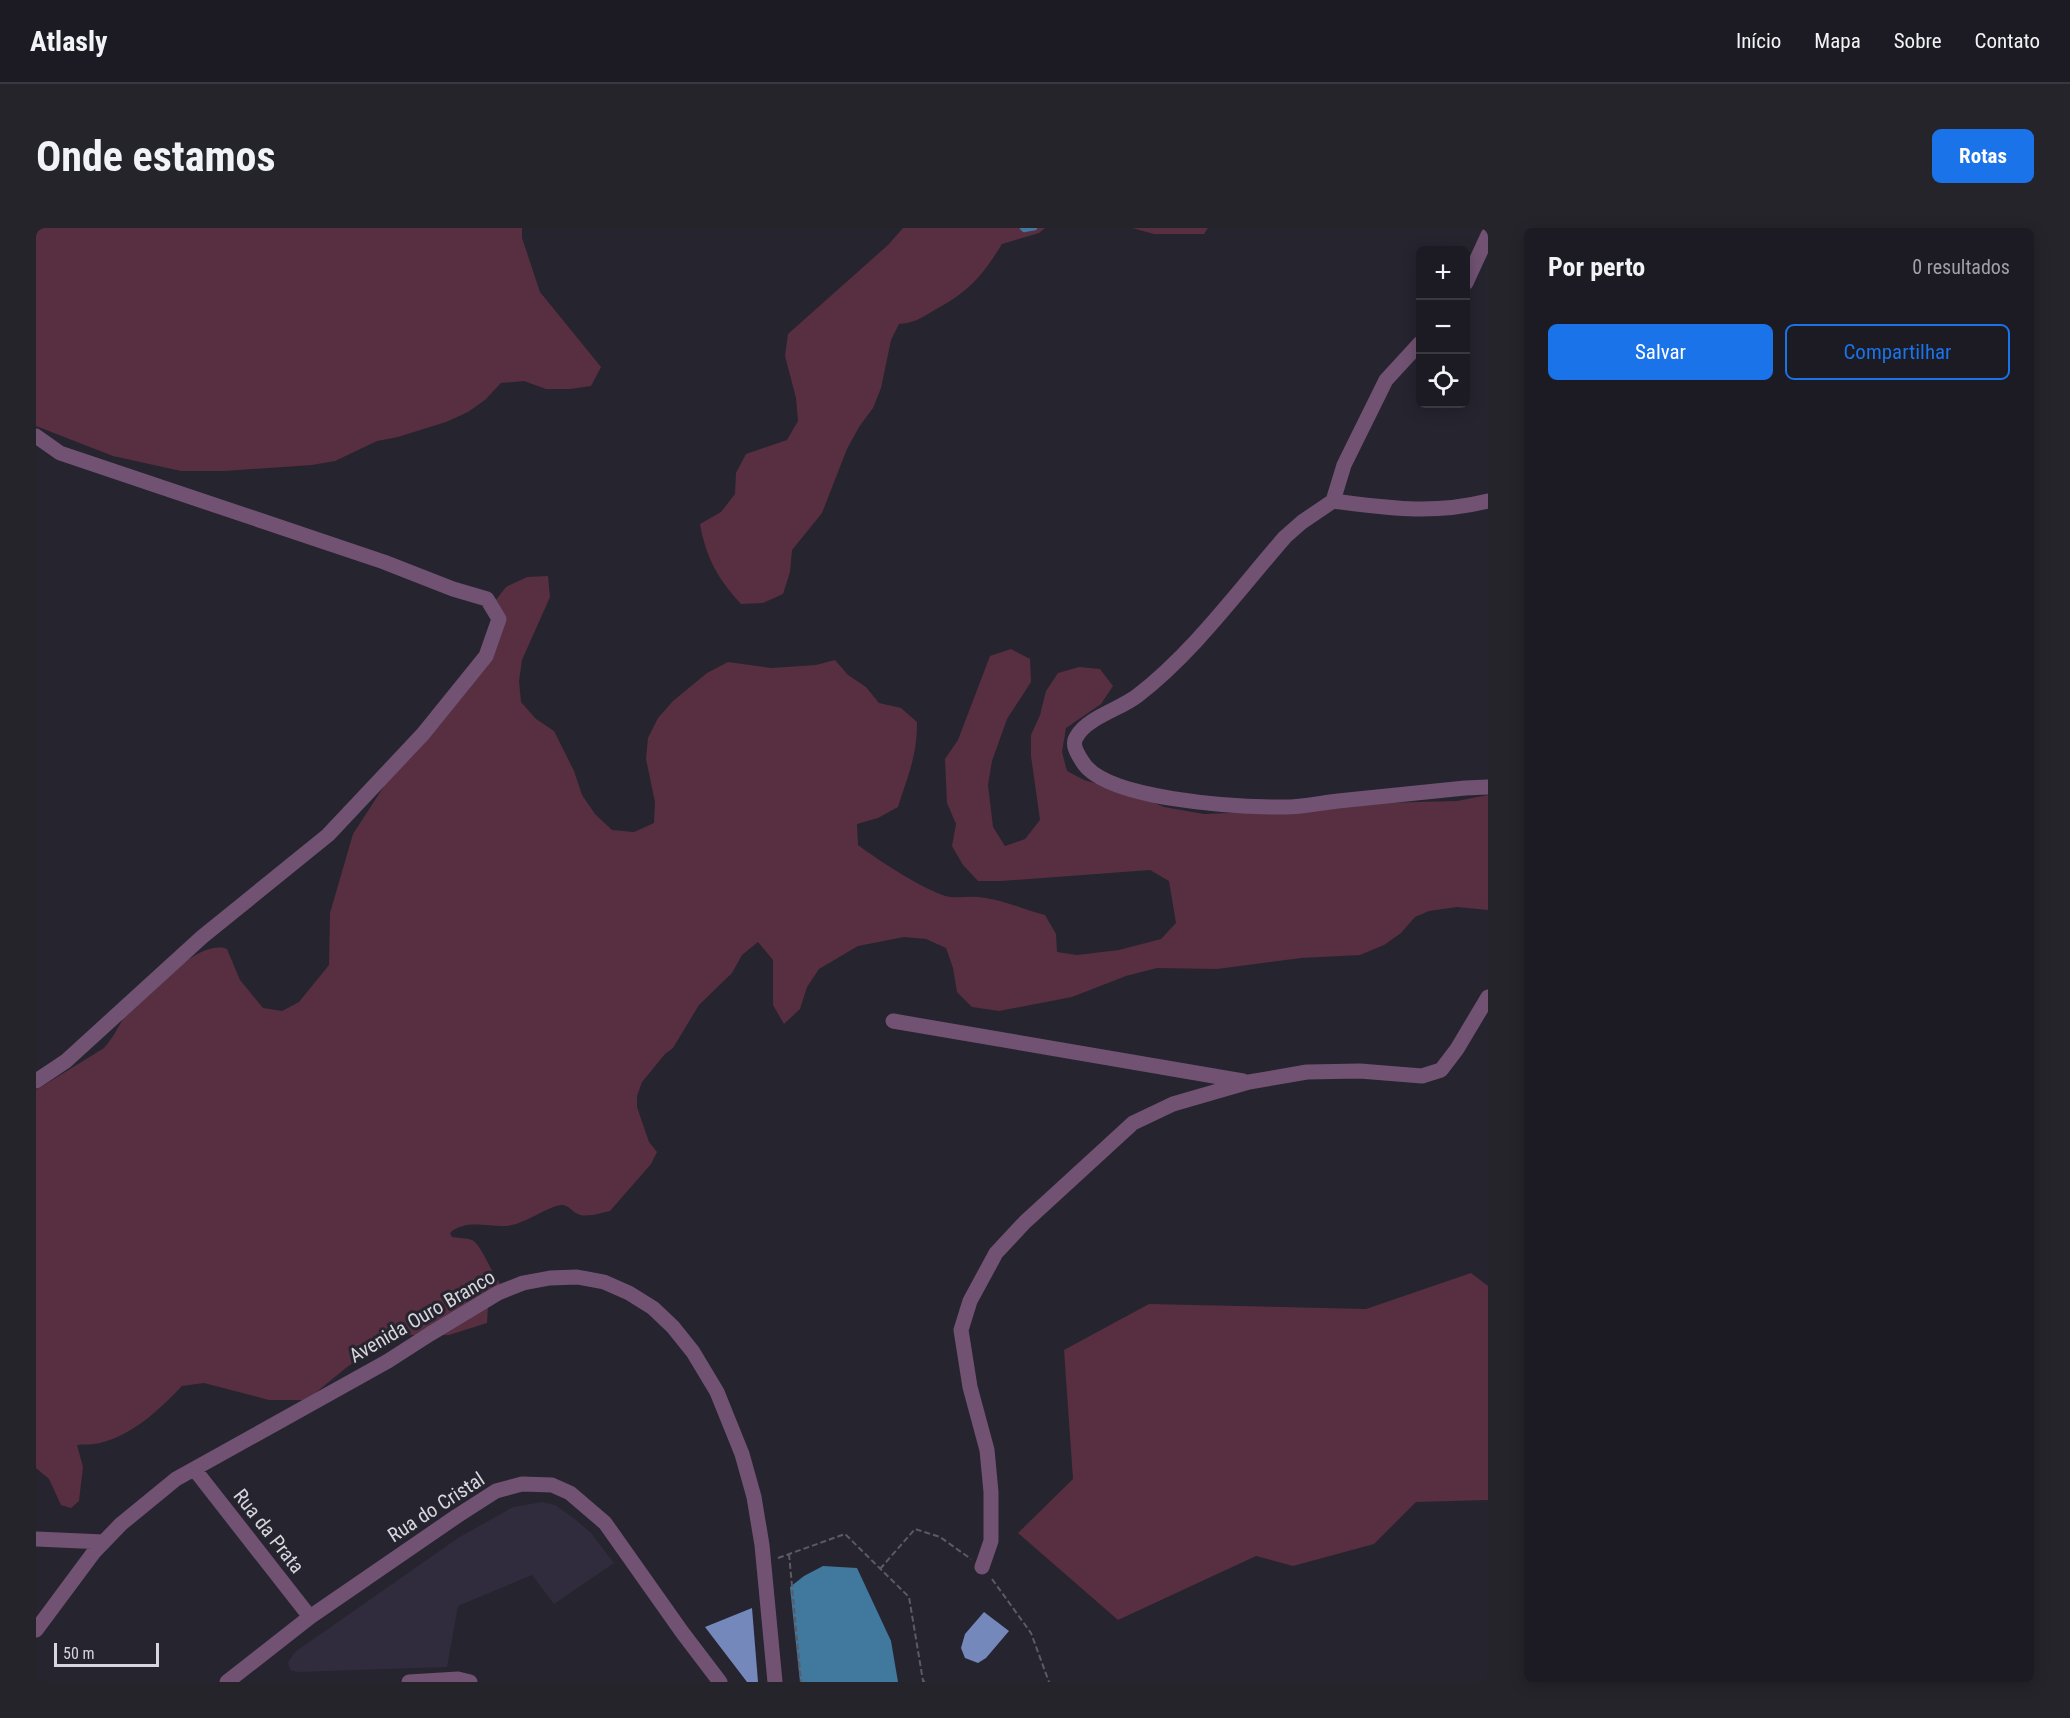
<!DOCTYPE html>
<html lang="pt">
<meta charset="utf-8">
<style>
:root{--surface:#1c1b23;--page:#25242b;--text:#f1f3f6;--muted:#a0a1a6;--line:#3a3941;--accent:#1a73e8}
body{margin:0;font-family:"Roboto Condensed",sans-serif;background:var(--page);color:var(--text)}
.controls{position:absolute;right:18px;top:18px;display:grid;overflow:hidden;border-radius:9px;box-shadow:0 3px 15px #0003}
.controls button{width:54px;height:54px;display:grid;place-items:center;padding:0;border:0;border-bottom:2px solid var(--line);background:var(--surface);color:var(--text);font:30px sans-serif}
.scale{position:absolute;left:18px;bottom:15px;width:105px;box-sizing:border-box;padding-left:6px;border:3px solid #d7d5dd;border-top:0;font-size:16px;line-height:21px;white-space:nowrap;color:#d7d5dd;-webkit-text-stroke:4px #26242f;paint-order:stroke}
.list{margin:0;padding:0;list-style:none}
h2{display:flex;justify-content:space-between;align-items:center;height:78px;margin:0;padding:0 24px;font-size:26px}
h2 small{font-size:20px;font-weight:400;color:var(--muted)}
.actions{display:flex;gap:12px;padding:18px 24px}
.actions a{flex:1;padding:14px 0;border:2px solid var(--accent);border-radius:9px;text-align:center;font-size:21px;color:var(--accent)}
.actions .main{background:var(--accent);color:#fff}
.icon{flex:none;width:33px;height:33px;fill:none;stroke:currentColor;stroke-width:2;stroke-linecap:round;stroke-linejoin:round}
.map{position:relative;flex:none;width:1452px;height:1454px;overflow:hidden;border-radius:9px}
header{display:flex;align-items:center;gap:36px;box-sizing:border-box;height:84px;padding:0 30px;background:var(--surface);border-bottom:2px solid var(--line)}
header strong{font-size:28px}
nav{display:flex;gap:33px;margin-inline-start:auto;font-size:21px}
.intro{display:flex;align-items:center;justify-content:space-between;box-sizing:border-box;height:144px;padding:0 36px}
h1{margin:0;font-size:42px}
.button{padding:15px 27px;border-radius:9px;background:var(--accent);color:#fff;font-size:21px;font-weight:700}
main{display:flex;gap:36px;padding:0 36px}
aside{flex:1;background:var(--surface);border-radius:9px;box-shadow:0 3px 15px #0003}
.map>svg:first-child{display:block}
</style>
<header>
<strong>Atlasly</strong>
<nav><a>Início</a><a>Mapa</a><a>Sobre</a><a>Contato</a></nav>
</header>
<div class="intro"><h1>Onde estamos</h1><a class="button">Rotas</a></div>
<main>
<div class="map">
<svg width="1452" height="1454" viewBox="0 0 1452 1454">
<rect width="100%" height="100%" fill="#26242f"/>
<path fill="#302c3d" d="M506,1274L519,1277L539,1291L555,1305L578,1335L518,1376L496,1347L422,1378L411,1439L261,1444L254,1442L252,1434L259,1424L422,1310L477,1279Z"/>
<path fill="#572f41" d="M0,0H486V10L504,64L565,139L555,158L534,161H510L488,153L465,155L449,172L432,184L410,194L362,209L341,213L299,233L276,237L189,243H145L77,228L0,198Z
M867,0H1009L1003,5L966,16C945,50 932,64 897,83C884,91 877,95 863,96L855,112L845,160L837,180L823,199L811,221L786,285L756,322L754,344L747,366L727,375L705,376C682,351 670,330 664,296L685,284L699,266L700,245L710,226L751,212L762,193L760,170L749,128L752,106L852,17Z
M1096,0H1172L1168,6H1118Z
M512,348L514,369L486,432L483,453L485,474L500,491L518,503L538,543L546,567L559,586L576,602L598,604L618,595L619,574L610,531L612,510L622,490L637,473L671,445L692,434L735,440L780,437L799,432L812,447L830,459L843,475L865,480L881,494C881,529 872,547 862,579L842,590L821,596L822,617C842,632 892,665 914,669C923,670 933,668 942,669C965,671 986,681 1009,687L1020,706L1021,724L1041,727L1083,722L1125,711L1140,695L1133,653L1114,642L965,653H942L927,637L916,618L920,596L911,575L909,531L922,512L954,428L975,421L994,431L995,454L971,491L956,533L952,557L957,599L969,618L989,611L1004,592L995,528V507L1004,487L1010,463L1022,445L1043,439L1064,441L1077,458L1065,476L1030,500L1026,524L1031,543L1048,552L1098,566L1128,579L1168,586L1244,583L1345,575L1421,573L1452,567V682L1421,679L1393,683L1379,689L1365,705L1348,717L1324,727L1265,730L1181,741L1121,740L1090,748L1036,769L963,783L936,779L921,764L917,740L910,720L890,711L868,709L822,718L783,741L771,759L764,781L748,796L737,777V732L722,714L706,727L696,745L663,777L637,820L629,826L606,854L601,868V879L613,914L621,924L615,936L574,983C565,985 550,990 542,986C536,984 533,977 526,977C511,978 489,997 469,998C452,999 429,991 414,1005L416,1009C422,1010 430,1010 436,1012C445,1016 456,1046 465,1057L452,1078L451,1095L413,1107H374L347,1115L311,1139L277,1167L267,1172H233L168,1155L146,1158C124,1181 97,1207 64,1215C57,1217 48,1216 41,1217L47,1239L43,1273L35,1280L25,1277L13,1251L0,1240V862L68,820C79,808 84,794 94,781C99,773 108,768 115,762C131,748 168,712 191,721L204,752L227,780L246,783L263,774L293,737L294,685L317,606L354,549L455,422L456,377L470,359L491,349Z
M1435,1045L1452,1058V1272L1380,1274L1338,1316L1257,1338L1220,1328L1082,1392L982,1305L1037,1251L1028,1122L1113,1076L1330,1081Z"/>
<path fill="#41789e" d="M787,1338L821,1340L855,1413L862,1454H764L754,1359L768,1348Z"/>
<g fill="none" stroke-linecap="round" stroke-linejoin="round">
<path stroke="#41789e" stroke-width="4.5" d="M986,0L988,2L999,0"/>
</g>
<path fill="#7488bc" d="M716,1380L722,1454H711L669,1399Z
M948,1384L973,1403L950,1430L942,1435L929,1430L925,1420L929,1406Z"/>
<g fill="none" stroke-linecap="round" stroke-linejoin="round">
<path stroke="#5c5a64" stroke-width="2" stroke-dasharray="6 3" stroke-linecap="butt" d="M753,1326L765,1454
M742,1330L809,1306L873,1369L887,1453L889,1454
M844,1341L879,1301L904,1309L935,1331
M956,1351L995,1405L1013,1454"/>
<path stroke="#715273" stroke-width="15" d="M1430,55L1452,7
M0,208L24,225L348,334L417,361L451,371L463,391L450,428L387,506L292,607L166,709L30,833L0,853
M1297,273L1308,237L1350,152L1384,115
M1452,273C1395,287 1353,280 1297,273L1266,294L1249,309C1202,363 1157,425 1101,468C1084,481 1051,490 1041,508C1035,516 1041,525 1046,533C1068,572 1201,579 1244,579C1263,580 1283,575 1302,573C1344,569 1387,564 1429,560L1452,559
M857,793L1207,853
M159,1242L274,1389
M0,1311L68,1314
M946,1339L955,1313V1264L951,1222L934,1159L925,1102L934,1073L960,1025L989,994L1097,895L1137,876L1213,854L1271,844L1324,843L1386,848L1405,842L1421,821L1452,769
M0,1402L58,1324L85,1296L140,1251L352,1133L394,1106L462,1065L487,1055L514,1050L541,1049L568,1054L593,1065L617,1080L637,1099L657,1124L681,1164L706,1226L718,1269L726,1317L739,1454
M191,1454L274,1389L421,1288L460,1263L486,1256L516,1257L534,1265L569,1295L646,1404L684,1454
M373,1454L422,1451L434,1454"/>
</g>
<g text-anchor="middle" stroke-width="6" stroke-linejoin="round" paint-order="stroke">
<g font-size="20" fill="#d7d5dd" stroke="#26242f">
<text transform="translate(386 1088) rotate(-30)" y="7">Avenida Ouro Branco</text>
<text transform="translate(400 1279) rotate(-33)" y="7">Rua do Cristal</text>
<text transform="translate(233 1303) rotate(52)" y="7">Rua da Prata</text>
</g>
</g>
</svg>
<div class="controls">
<button>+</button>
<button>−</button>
<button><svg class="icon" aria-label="locate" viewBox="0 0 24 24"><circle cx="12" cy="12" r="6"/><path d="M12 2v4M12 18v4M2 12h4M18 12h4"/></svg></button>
</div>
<div class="scale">50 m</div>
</div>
<aside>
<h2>Por perto<small>0 resultados</small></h2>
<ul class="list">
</ul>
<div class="actions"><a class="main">Salvar</a><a>Compartilhar</a></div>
</aside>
</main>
